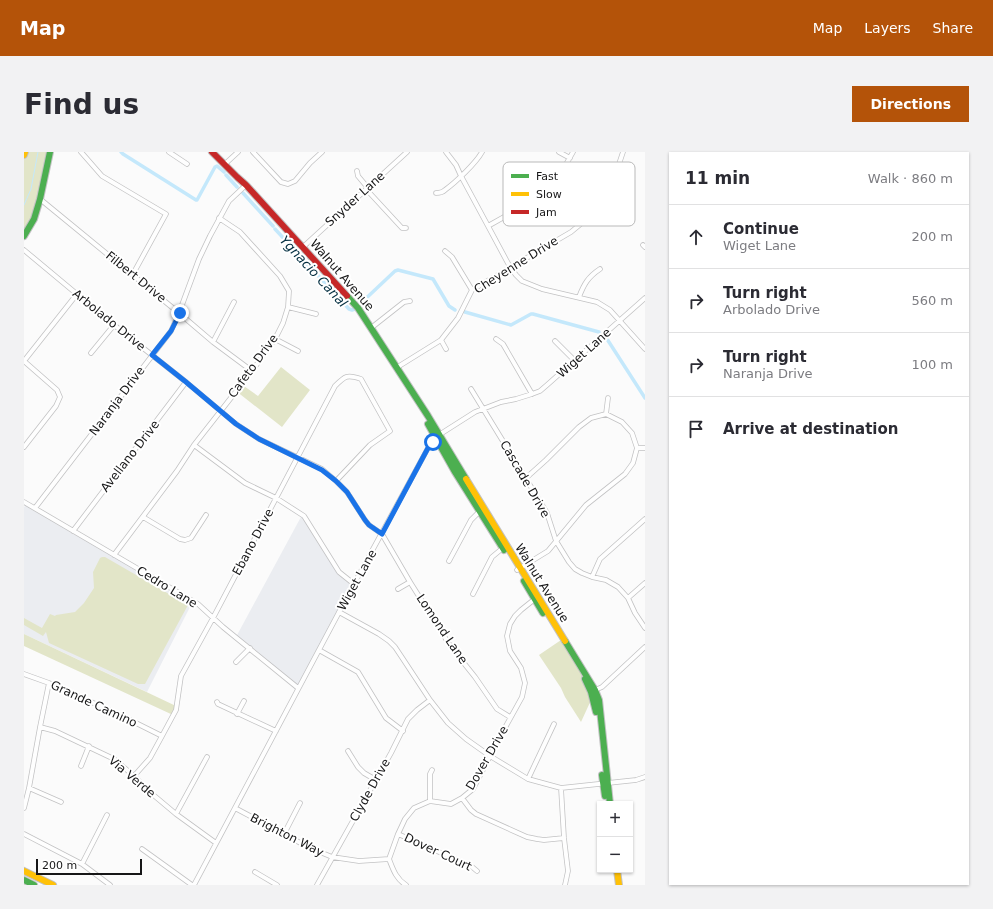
<!DOCTYPE html>
<meta charset="utf-8">
<style>
:root{--surface:#fff;--page:#f2f2f3;--text:#2b2b33;--muted:#7c7c81;--line:#e1e1e2;--accent:#b45309}
body{margin:0;font-family:"DejaVu Sans",sans-serif;background:var(--page);color:var(--text)}
.controls{position:absolute;right:12px;bottom:12px;display:grid;overflow:hidden;border-radius:0px;box-shadow:0 1px 3px #0004}
.controls button{width:36px;height:36px;display:grid;place-items:center;padding:0;border:0;border-bottom:1px solid var(--line);background:var(--surface);color:var(--text);font:20px sans-serif}
.scale{position:absolute;left:12px;bottom:10px;width:106px;box-sizing:border-box;padding-left:4px;border:2px solid #161617;border-top:0;font-size:11px;line-height:14px;white-space:nowrap;color:#161617;-webkit-text-stroke:3px #fff;paint-order:stroke}
.stop{position:absolute;width:12px;height:12px;margin:-9px;border:3px solid #1a73e8;border-radius:50%;background:#fff}
.stop.end{background:#1a73e8;border-color:#fff;box-shadow:0 1px 4px #0008}
.list{margin:0;padding:0;list-style:none}
h2{display:flex;justify-content:space-between;align-items:center;height:52px;margin:0;padding:0 16px;font-size:17px}
h2 small{font-size:13px;font-weight:400;color:var(--muted)}
.list li{display:grid;grid-template-columns:26px 1fr auto;gap:12px;align-items:center;box-sizing:border-box;height:64px;padding:0 16px;border-top:1px solid var(--line)}
.list b{display:block;font-size:15px;white-space:nowrap}
.list p{margin:0;font-size:13px;white-space:nowrap;color:var(--muted)}
.list em{font-size:13px;font-style:normal;color:var(--muted)}
.icon{flex:none;width:22px;height:22px;fill:none;stroke:currentColor;stroke-width:2;stroke-linecap:round;stroke-linejoin:round}
.map{position:relative;flex:none;width:621px;height:733px;overflow:hidden;border-radius:0px}
header{display:flex;align-items:center;gap:24px;box-sizing:border-box;height:56px;padding:0 20px;background:var(--accent);color:#fff}
header strong{font-size:19px}
nav{display:flex;gap:22px;margin-inline-start:auto;font-size:14px}
.intro{display:flex;align-items:center;justify-content:space-between;box-sizing:border-box;height:96px;padding:0 24px}
h1{margin:0;font-size:28px}
.button{padding:10px 18px;border-radius:0px;background:var(--accent);color:#fff;font-size:14px;font-weight:700}
main{display:flex;gap:24px;padding:0 24px}
aside{flex:1;background:var(--surface);border-radius:0px;box-shadow:0 1px 3px #0004}
.map>svg:first-child{display:block}
</style>
<header>
<strong>Map</strong>
<nav><a>Map</a><a>Layers</a><a>Share</a></nav>
</header>
<div class="intro"><h1>Find us</h1><a class="button">Directions</a></div>
<main>
<div class="map">
<svg width="621" height="733" viewBox="0 0 621 733">
<rect width="100%" height="100%" fill="#fbfbfb"/>
<path fill="#ebedf1" d="M3,352L169,449L123,540L0,482V355Z
M278,363L315,420L330,432L274,536L212,485Z"/>
<path fill="#e2e5c8" d="M0,0H26L16,47L0,84Z
M257,215L286,238L258,275L212,239L217,232L234,244Z
M78,405H81L164,453L121,532H114L25,491L22,480L19,484L0,473V466L18,476L26,462L31,464L32,463L51,460L60,451L70,436L69,420L76,406Z
M0,482L152,554L149,563L0,494Z
M537,488L560,526L568,546L557,570L541,545L537,536L515,503Z"/>
<g fill="none" stroke-linecap="round" stroke-linejoin="round">
<path stroke="#c4e8fb" stroke-width="1" d="M0,53L7,37L14,0"/>
<path stroke="#c4e8fb" stroke-width="3.5" d="M97,0L99,2L172,48H173L191,15L193,14L200,20
M202,23L213,35
M219,41L249,74
M251,77L325,157L328,158L331,157
M336,152L371,119L374,118L409,127L425,154L431,158
M441,160L487,173L507,162H509L575,180
M583,187L621,246"/>
<g stroke="#c2c2c3" stroke-width="5.5">
<path id="street" d="M57,0L78,24L142,62L109,122
M145,0L163,12
M229,0L257,30L264,32L271,29L286,11L298,0
M422,0L432,13L437,24L464,74L486,115L492,123L498,129L518,137L573,150L586,158L621,197
M535,0L546,6
M201,12L214,0
M333,19L334,24L344,36
M496,32L505,51
M342,37L378,76H382
M582,37L597,44
M412,41C415,41 419,40 421,38C432,30 452,11 458,0
M16,47L155,161L189,190L228,219
M464,74L505,51L527,36L532,30L549,0
M619,93L621,95
M279,95L383,0
M0,98L90,173L162,230L212,272L235,287L298,317L312,329L323,340L341,368L345,373L358,382L386,430L427,495L451,525L473,557L486,565
M421,99L428,105L448,138
M555,145C560,132 564,125 576,117
M264,155L292,162
M347,176L380,150L386,149
M251,187L274,199
M472,187L479,192L508,242
M417,188L422,197
M531,189L551,209
M189,190L210,150
M67,201L90,173
M0,209L33,238L36,245L32,254L0,295
M0,209L53,142
M372,216L417,188L434,166L448,138L547,80L564,66L582,37L595,12L599,0
M447,237L523,361L532,389L545,410L551,417L558,421L568,425L582,428L594,435L604,446L611,461L621,476
M582,262L584,246
M170,293L221,331L252,346L280,364L315,420L330,432
M613,296H621
M0,350L174,452L199,475L274,536
M11,356L147,179L155,161L175,107L186,84L205,49L222,33
M119,365L156,387L161,388L167,386L182,363
M49,379L162,230
M90,403L153,319L170,293L228,219L251,187L259,171L264,155L265,139L256,124L216,80L195,66
M425,409L447,368L457,358
M493,418L524,399L562,353L601,322L609,311L613,296L608,281L598,270L582,262L567,266L555,275L522,308L502,326
M568,425L576,407L621,367
M374,437L386,430
M449,442L468,405L480,395
M604,446L621,431
M315,460L355,482L365,489L371,495L379,507L406,548L424,571L442,587L466,604L504,627L537,636L612,628L621,625
M295,498L334,520L362,566L379,579
M212,510L226,496
M0,522L25,531L94,562L138,584
M569,539L578,535L621,495
M193,550L194,552L252,579
M213,562L220,549
M16,575L31,579L90,607L110,624L127,641L152,662L192,691
M324,599L334,615L340,621L352,628
M57,614L65,594
M110,624L126,606L138,584L152,558L157,524L189,466L311,234C321,224 323,222 337,227L366,279L346,293L312,329
M504,627L530,572
M5,636L37,650
M537,636L540,686L544,719L541,733
M438,646L447,658L452,662L503,685L513,687L520,688L540,686
M406,649V622L408,618
M0,656L5,636L16,575L25,531
M211,656L284,695L308,705L335,709L365,707
M152,662L183,605
M0,682L58,712L86,733
M260,682L276,651
M374,682L447,714L453,719
M118,697L168,733
M58,712L83,663
M231,720L253,733
M170,733L330,432L404,296L411,286L418,281L451,260L477,250L492,247L508,242L516,239L523,233L621,146
M293,733L367,601L384,567L393,558L406,548
M382,733C372,727 369,717 365,707L374,682L381,667L390,656L406,649L427,652L438,646L449,637L477,583L498,545L501,531L497,516L486,499L483,484L486,472L491,464L497,458L512,446"/>
</g>
<g stroke="#c2c2c3" stroke-width="8">
<path id="fast" d="M0,84L10,67L16,47L26,0
M323,144L334,156L404,264L442,327
M404,272L431,320L480,398
M500,429L519,461
M541,489L571,538L575,548L586,652
M561,527L567,540L572,560
M578,623L581,644
M0,728L10,733"/>
</g>
<g stroke="#c2c2c3" stroke-width="8">
<path id="slow" d="M0,3L1,0
M442,327L541,489
M593,718L595,733
M0,719L29,733"/>
</g>
<g stroke="#c2c2c3" stroke-width="8">
<path id="jam" d="M188,0L213,25L222,33L323,144"/>
</g>
<use href="#street" stroke="#fefefe" stroke-width="4"/>
<use href="#fast" stroke="#4caf50" stroke-width="6"/>
<use href="#slow" stroke="#ffc107" stroke-width="6"/>
<use href="#jam" stroke="#c62828" stroke-width="6"/>
</g>
<g fill="none" stroke-linecap="round" stroke-linejoin="round">
<path stroke="#1a73e8" stroke-width="5" d="M156,161L147,179L128,203L162,230L212,272L235,287L298,318L312,329L323,340L341,368L345,373L358,382L404,296L409,290"/>
</g>
<g text-anchor="middle" stroke-width="4" stroke-linejoin="round" paint-order="stroke">
<g font-size="12" fill="#161617" stroke="#fff">
<text transform="translate(331 47) rotate(-42)" y="4">Snyder Lane</text>
<text transform="translate(492 113) rotate(-32)" y="4">Cheyenne Drive</text>
<text transform="translate(318 123) rotate(49)" y="4">Walnut Avenue</text>
<text transform="translate(112 125) rotate(39)" y="4">Filbert Drive</text>
<text transform="translate(85 168) rotate(39)" y="4">Arbolado Drive</text>
<text transform="translate(560 201) rotate(-42)" y="4">Wiget Lane</text>
<text transform="translate(229 214) rotate(-54)" y="4">Cafeto Drive</text>
<text transform="translate(93 249) rotate(-53)" y="4">Naranja Drive</text>
<text transform="translate(106 304) rotate(-52)" y="4">Avellano Drive</text>
<text transform="translate(501 327) rotate(60)" y="4">Cascade Drive</text>
<text transform="translate(229 390) rotate(-62)" y="4">Ebano Drive</text>
<text transform="translate(333 428) rotate(-61)" y="4">Wiget Lane</text>
<text transform="translate(518 431) rotate(58)" y="4">Walnut Avenue</text>
<text transform="translate(143 435) rotate(31)" y="4">Cedro Lane</text>
<text transform="translate(418 477) rotate(56)" y="4">Lomond Lane</text>
<text transform="translate(70 552) rotate(25)" y="4">Grande Camino</text>
<text transform="translate(463 606) rotate(-60)" y="4">Dover Drive</text>
<text transform="translate(108 625) rotate(40)" y="4">Via Verde</text>
<text transform="translate(346 638) rotate(-61)" y="4">Clyde Drive</text>
<text transform="translate(263 683) rotate(27)" y="4">Brighton Way</text>
<text transform="translate(414 700) rotate(25)" y="4">Dover Court</text>
</g>
<g font-size="13" font-style="italic" fill="#042f41" stroke="#fff">
<text transform="translate(290 119) rotate(47)" y="5">Ygnacio Canal</text>
</g>
</g>
<rect x="479" y="10" width="132" height="64" rx="6" fill="#fff" stroke="#b9b9b9" stroke-width="1"/>
<rect x="487" y="22" width="18" height="4" fill="#4caf50"/>
<rect x="487" y="40" width="18" height="4" fill="#ffc107"/>
<rect x="487" y="58" width="18" height="4" fill="#c62828"/>
<g font-size="11" fill="#161617">
<text x="512" y="28">Fast</text>
<text x="512" y="46">Slow</text>
<text x="512" y="64">Jam</text>
</g>
</svg>
<div class="controls">
<button>+</button>
<button>−</button>
</div>
<div class="scale">200 m</div>
<div class="stop" style="left:409px;top:290px"></div>
<div class="stop end" style="left:156px;top:161px"></div>
</div>
<aside>
<h2>11 min<small>Walk · 860 m</small></h2>
<ul class="list">
<li><svg class="icon" aria-label="ahead" viewBox="0 0 24 24"><path d="M12 20V5M6 11l6-6 6 6"/></svg><div><b>Continue</b><p>Wiget Lane</p></div><em>200 m</em></li>
<li><svg class="icon" aria-label="right" viewBox="0 0 24 24"><path d="M7 20v-9h11M14 6l5 5-5 5"/></svg><div><b>Turn right</b><p>Arbolado Drive</p></div><em>560 m</em></li>
<li><svg class="icon" aria-label="right" viewBox="0 0 24 24"><path d="M7 20v-9h11M14 6l5 5-5 5"/></svg><div><b>Turn right</b><p>Naranja Drive</p></div><em>100 m</em></li>
<li><svg class="icon" aria-label="arrive" viewBox="0 0 24 24"><path d="M6 21V4h12l-3 4 3 4H6"/></svg><div><b>Arrive at destination</b></div></li>
</ul>
</aside>
</main>
